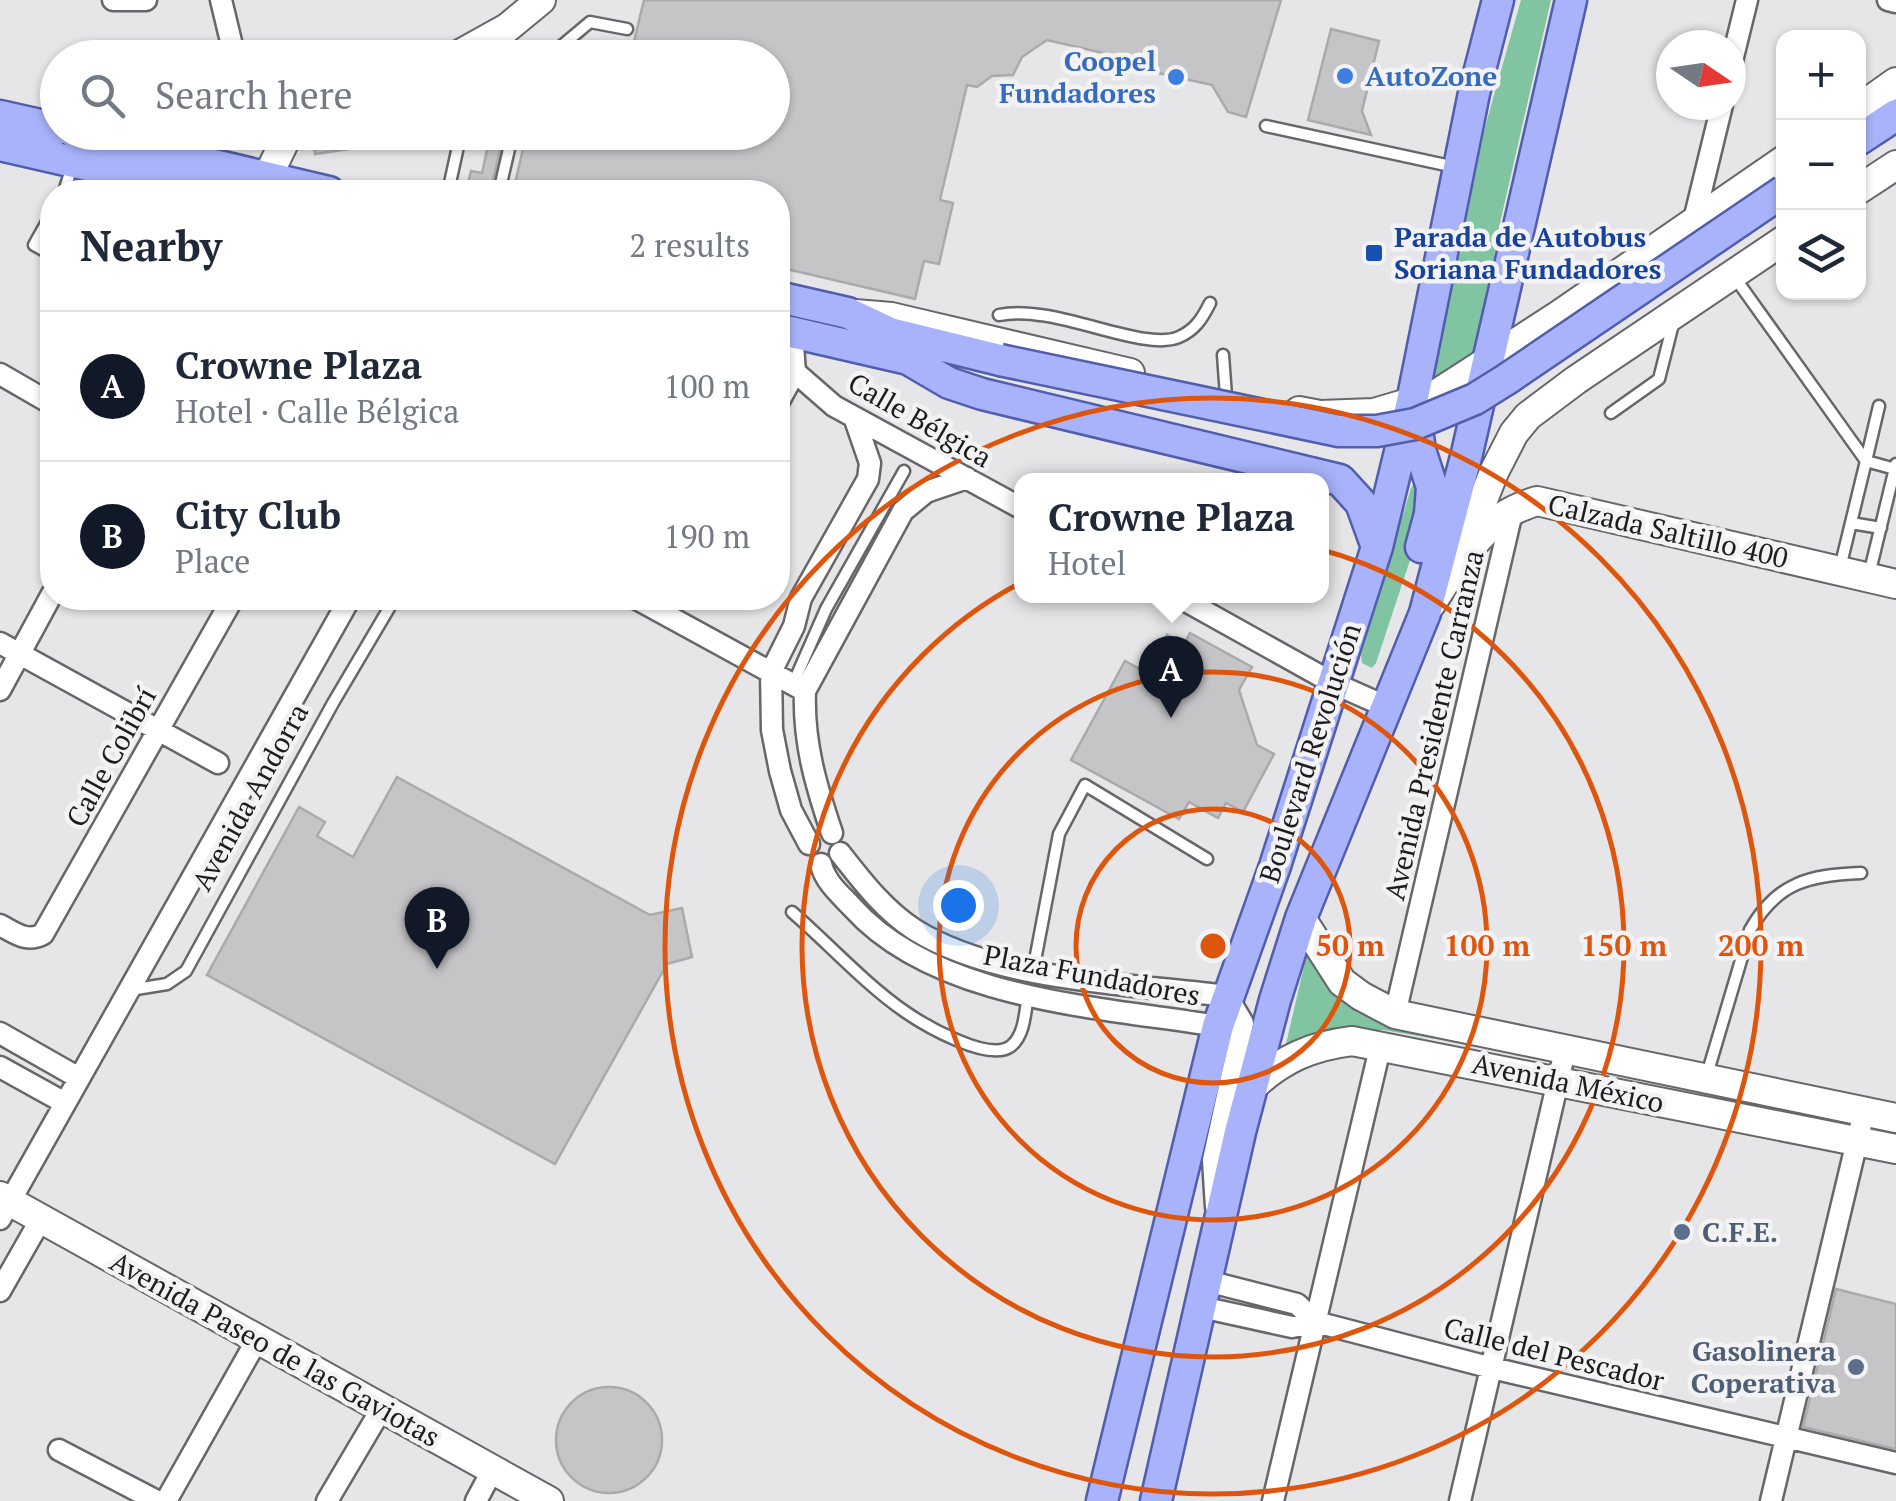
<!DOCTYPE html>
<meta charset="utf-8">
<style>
:root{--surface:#fff;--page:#f2f2f3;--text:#1f2937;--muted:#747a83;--line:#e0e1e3;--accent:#111827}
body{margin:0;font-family:"PT Serif",serif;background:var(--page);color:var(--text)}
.controls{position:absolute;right:30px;top:30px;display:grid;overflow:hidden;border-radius:20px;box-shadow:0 2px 8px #0004}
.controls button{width:90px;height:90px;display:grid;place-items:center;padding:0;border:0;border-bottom:2px solid var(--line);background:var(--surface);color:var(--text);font:50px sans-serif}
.compass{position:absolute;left:1656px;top:30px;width:90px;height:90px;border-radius:50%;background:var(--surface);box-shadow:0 2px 8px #0004;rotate:103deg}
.you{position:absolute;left:958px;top:905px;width:35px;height:35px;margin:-25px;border:8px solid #fff;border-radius:50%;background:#1a73e8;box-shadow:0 0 0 15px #1a73e833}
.badge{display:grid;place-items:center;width:65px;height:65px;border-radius:50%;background:var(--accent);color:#fff;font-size:32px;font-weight:700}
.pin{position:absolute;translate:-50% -82px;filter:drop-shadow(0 2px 5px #0008)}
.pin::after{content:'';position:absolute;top:52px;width:35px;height:30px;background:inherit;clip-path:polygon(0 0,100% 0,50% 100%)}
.popup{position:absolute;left:1014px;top:473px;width:315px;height:130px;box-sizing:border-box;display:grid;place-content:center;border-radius:20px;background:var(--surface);filter:drop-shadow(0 2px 8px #0005);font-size:32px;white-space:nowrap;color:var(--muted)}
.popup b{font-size:38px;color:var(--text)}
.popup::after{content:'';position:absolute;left:50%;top:100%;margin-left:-20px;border:20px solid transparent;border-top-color:var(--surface)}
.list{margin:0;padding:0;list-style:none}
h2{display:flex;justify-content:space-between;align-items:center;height:130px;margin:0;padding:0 40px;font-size:42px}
h2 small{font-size:32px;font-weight:400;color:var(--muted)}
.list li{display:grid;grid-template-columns:65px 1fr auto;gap:30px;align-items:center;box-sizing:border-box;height:150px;padding:0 40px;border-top:2px solid var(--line)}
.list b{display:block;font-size:38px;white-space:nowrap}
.list p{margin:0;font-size:32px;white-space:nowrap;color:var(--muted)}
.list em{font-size:32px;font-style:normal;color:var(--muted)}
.icon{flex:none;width:55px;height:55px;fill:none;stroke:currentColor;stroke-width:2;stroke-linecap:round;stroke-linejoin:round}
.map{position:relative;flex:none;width:1896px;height:1501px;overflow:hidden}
.search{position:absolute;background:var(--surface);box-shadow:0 2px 8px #0004;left:40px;top:40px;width:750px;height:110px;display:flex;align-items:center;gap:25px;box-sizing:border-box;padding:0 35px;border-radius:55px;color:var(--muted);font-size:38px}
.panel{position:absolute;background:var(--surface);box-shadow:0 2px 8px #0004;left:40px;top:180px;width:750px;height:430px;border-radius:40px}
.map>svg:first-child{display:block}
</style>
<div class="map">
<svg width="1896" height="1501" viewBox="0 0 1896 1501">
<rect width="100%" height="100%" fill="#e6e6e8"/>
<path fill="#81c4a2" d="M1521,0H1551L1500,223L1476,355L1431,391L1485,127Z
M1418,477L1422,524L1376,663L1372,668L1362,663L1361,655L1411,488Z
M1307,953L1354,1001L1385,1022L1471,1045L1383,1030L1347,1031L1286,1044Z"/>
<path fill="#c5c5c7" stroke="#aaaaac" stroke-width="2.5" d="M644,0H1281L1246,117L1228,112L1212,85L1136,68L1138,61L1047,40L1022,57L1013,75L992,76L977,87L967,85L940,200L953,203L939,264L924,261L915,299L778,267V192H513L527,132H772V58H630Z
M1331,29L1379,41L1362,111L1371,135L1308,120Z
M338,132H402L403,141L315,154L313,136Z
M491,132H504L492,185L487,192H466L471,171L482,173Z
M1190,633L1252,667L1239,690L1257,745L1274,754L1243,812L1226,803L1218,818L1189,802L1179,819L1071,760L1125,661L1147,673L1167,635L1184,644Z
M397,777L650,915L682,908L692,957L667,964L555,1164L207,975L299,807L325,822L317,836L353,857Z
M1836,1289L1896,1304V1449L1803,1427Z
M556 1440a53 53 0 1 1 106 0a53 53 0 1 1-106 0Z"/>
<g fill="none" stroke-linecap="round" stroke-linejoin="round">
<g stroke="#676769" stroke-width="15">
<path id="lane" d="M547,58L590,22L627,29
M1266,126L1455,167
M64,192L73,163
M448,192L459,142L457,132
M499,192L513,132
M52,213L34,245L52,255
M1733,275L1866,461L1840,568
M999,315C1053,303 1143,353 1179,337C1195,330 1202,319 1210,303
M1223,355L1226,396
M1879,406L1866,461L1895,469
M1611,413L1659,379L1673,324
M1851,523L1881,528
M1869,575L1896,464
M793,684L826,609L904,471
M792,912C829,944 864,983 904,1011C924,1025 989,1063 1011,1046C1025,1035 1025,1011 1028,995
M1033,971L1059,834L1085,785L1207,859
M130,990L167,984L186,971L333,703L395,598
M1706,1078L1750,930C1777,882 1810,875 1861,873"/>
</g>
<g stroke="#676769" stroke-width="25">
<path id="street" d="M113,0H146
M221,0L235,58
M1888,0L1896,2
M1731,65L1747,0
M1694,220L1722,105
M795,372L834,406L1021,508
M0,374L52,404
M778,403L795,372L792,332
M1177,596L1333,683L1387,707
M635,598L805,691
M0,643L218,763
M0,690L52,594
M832,833C816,786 803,742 805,691L903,511L926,492L967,478
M809,844L791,810L780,771L772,730L771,672L794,626L801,598L868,479L870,463L854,417
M840,853C862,881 884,910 915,930C997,981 1132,984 1227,996L1243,1023L1213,1160L1216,1207
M821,864C825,882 840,894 852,907C935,1000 1100,1007 1218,1026
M0,925C15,933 27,943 43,934L233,598
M1395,1014L1513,508
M0,1033L79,1078
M0,1067L65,1103
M0,1219L350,598
M1207,1281L1297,1304L1316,1322
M0,1291L41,1219
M1201,1307L1292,1327L1316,1322L1492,1368L1896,1463
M59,1450L157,1501
M166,1501L258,1338
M327,1501L382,1408
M476,1501L492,1471
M1273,1501L1381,1044
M1460,1501L1565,1051
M1771,1501L1864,1112"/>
</g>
<g stroke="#676769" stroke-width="32">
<path id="secondary" d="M453,58L507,28L541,0
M1858,109L1896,82
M141,148L201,132
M267,178L289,132
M1858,190L1896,165
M855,314L891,317L1130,373
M1299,411L1320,415L1374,413L1435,395L1559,315L1784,160
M1471,547C1491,523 1507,510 1537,501L1896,584
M1431,604L1460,559L1494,472L1514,433L1528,416L1576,380L1784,240
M1301,918L1342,982L1361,996L1395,1014L1896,1118
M1252,1087C1282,1059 1311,1046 1352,1041L1896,1149
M0,1196L549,1501"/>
</g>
<g stroke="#525dac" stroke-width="35">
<path id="primary" d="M0,116L58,129
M74,132L329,192
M1858,140L1896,115
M0,145L205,192
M778,297L848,313L890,333L1000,360
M778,329L921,362
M908,359L949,383L982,394L1340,480L1361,503L1377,547
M1415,417L1420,450L1432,487L1430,514L1421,547
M1102,1501L1218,1026L1275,866L1377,547L1412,402L1474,93L1498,0
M1156,1501L1240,1132L1275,1000L1301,918L1425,613L1467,453L1571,0"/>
</g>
<use href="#lane" stroke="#fff" stroke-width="10"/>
<use href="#street" stroke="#fff" stroke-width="20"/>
<use href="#secondary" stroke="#fff" stroke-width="28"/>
<use href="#primary" stroke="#a8b3fb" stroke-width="30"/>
<g stroke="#525dac" stroke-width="35" stroke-linecap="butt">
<path id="primary-bridge" d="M1000,360L1339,431H1377L1415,424L1475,399L1507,379L1784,191"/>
</g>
<use href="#primary-bridge" stroke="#a8b3fb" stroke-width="30"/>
</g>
<g fill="none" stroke="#de560d" stroke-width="5">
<circle cx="1213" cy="946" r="137"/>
<circle cx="1213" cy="946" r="274"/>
<circle cx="1213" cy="946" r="411"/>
<circle cx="1213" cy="946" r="548"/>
</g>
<g fill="#3f7fe0" stroke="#f3f3f5" stroke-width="4">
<circle cx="1345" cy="76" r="10"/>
<circle cx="1176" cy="77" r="10"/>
</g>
<rect fill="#1a4fb4" stroke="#f3f3f5" stroke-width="4" x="1364" y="243" width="20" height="20" rx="5"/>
<g fill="#5c6f8a" stroke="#f3f3f5" stroke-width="4">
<circle cx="1682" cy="1232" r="10"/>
<circle cx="1856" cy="1367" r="10"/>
</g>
<g text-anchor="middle" stroke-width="9" stroke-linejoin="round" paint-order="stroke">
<g font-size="28" font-weight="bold" fill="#366cbe" stroke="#f3f3f5" text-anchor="end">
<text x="1156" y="71">Coopel<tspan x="1156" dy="32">Fundadores</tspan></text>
<text x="1365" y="86" text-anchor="start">AutoZone</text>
</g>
<g font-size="28" font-weight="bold" fill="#164399" stroke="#f3f3f5" text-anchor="start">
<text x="1394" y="247">Parada de Autobus<tspan x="1394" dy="32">Soriana Fundadores</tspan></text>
</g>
<g font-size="28" fill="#1d1d1e" stroke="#f3f3f5">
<text transform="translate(920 420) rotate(30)" y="10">Calle Bélgica</text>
<text transform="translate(1668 531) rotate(13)" y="10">Calzada Saltillo 400</text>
<text transform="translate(1434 725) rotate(-77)" y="10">Avenida Presidente Carranza</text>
<text transform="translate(1310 753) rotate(-72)" y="10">Boulevard Revolución</text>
<text transform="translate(111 757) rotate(-61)" y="10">Calle Colibrí</text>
<text transform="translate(250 797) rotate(-61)" y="10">Avenida Andorra</text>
<text transform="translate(1092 975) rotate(11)" y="10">Plaza Fundadores</text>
<text transform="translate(1568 1083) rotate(12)" y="10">Avenida México</text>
<text transform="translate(275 1349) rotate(29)" y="10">Avenida Paseo de las Gaviotas</text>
<text transform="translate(1554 1354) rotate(14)" y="10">Calle del Pescador</text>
</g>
<g font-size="28" font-weight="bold" fill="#4e5e75" stroke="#f3f3f5" text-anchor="start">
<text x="1702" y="1242">C.F.E.</text>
<text x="1836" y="1361" text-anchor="end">Gasolinera<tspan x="1836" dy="32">Coperativa</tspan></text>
</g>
</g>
<circle cx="1213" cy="946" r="15" fill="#de560d" stroke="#f3f3f5" stroke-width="5"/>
<g font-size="30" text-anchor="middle" font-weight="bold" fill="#de560d" stroke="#f3f3f5" stroke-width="9" stroke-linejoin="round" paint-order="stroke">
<text x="1350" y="956">50 m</text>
<text x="1487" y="956">100 m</text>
<text x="1624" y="956">150 m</text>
<text x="1761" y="956">200 m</text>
</g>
</svg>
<div class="controls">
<button>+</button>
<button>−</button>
<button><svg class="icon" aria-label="layers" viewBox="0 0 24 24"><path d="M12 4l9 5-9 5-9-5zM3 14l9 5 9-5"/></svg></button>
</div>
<svg class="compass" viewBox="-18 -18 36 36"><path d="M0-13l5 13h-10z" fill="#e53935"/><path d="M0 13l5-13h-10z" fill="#747a83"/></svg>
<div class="you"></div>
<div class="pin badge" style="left:1171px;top:718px">A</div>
<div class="popup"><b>Crowne Plaza</b>Hotel</div>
<div class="pin badge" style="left:437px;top:969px">B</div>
<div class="search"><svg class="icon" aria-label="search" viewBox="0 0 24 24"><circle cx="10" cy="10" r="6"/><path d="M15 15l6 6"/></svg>Search here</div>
<section class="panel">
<h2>Nearby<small>2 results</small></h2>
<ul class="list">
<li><span class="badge">A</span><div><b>Crowne Plaza</b><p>Hotel · Calle Bélgica</p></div><em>100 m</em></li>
<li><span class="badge">B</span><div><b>City Club</b><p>Place</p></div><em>190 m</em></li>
</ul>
</section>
</div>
